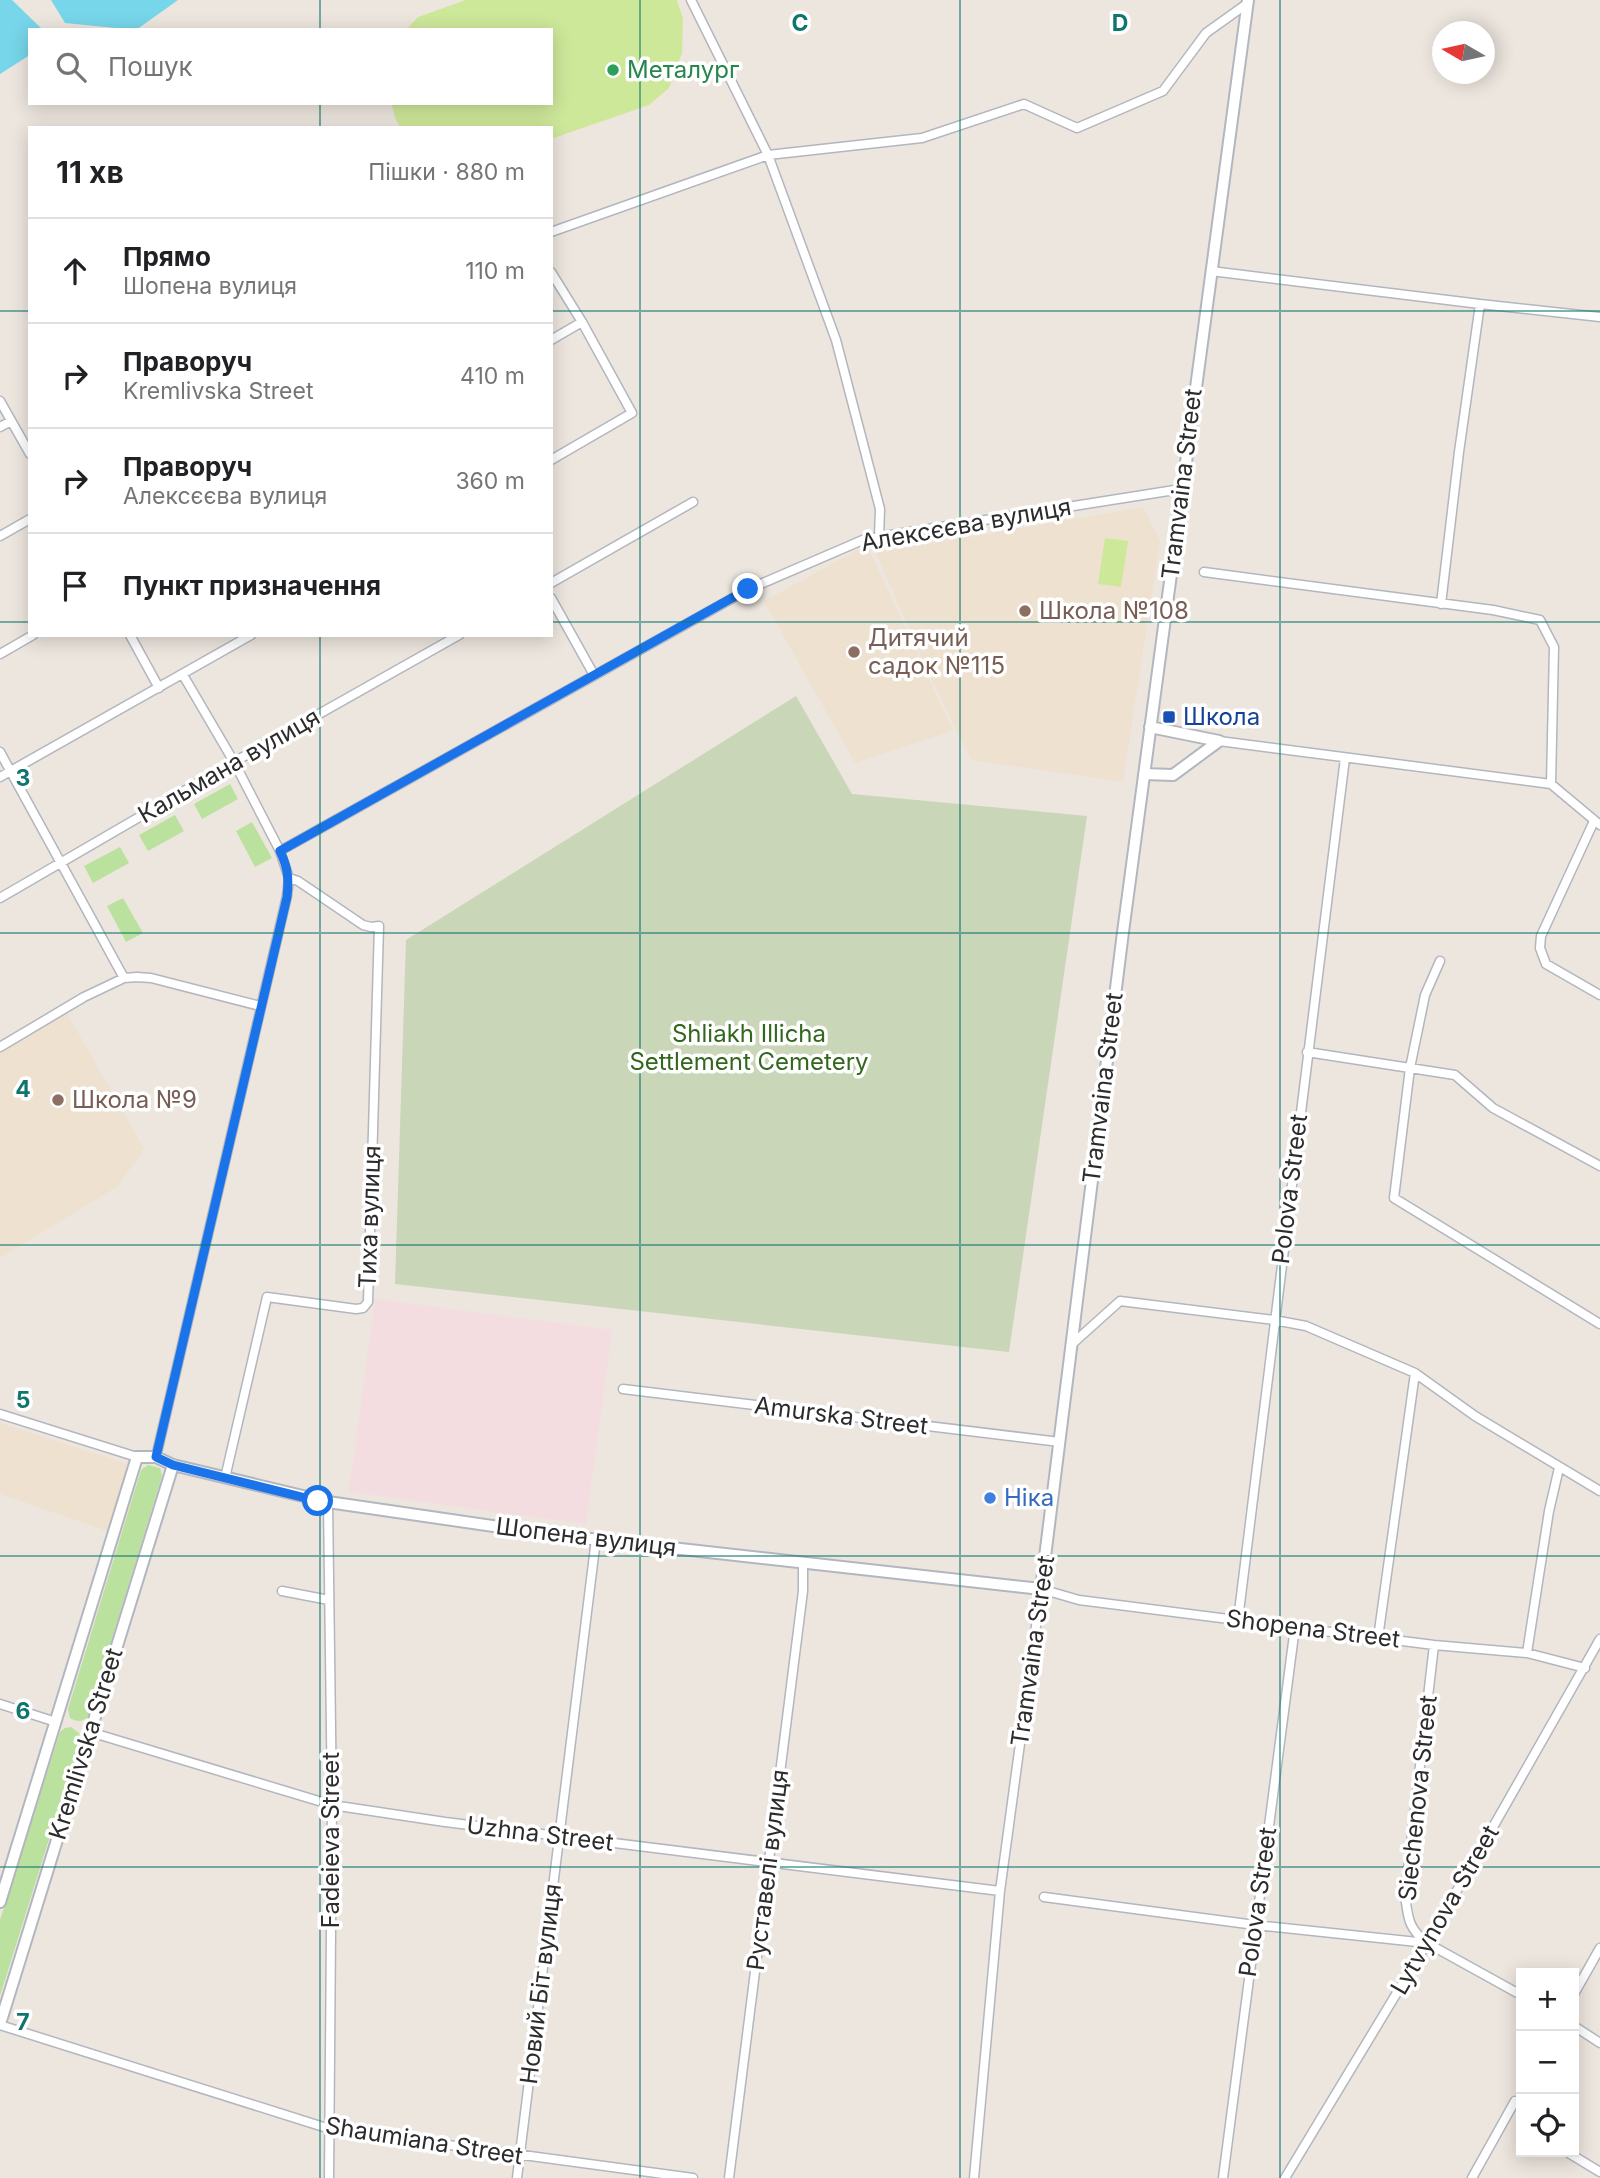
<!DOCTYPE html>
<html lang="uk">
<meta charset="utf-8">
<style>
:root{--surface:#fff;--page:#f2f2f2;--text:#202124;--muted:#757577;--line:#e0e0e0}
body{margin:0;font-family:Inter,sans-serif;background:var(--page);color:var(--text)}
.controls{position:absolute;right:21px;bottom:21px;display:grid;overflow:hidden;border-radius:0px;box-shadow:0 4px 18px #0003}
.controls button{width:63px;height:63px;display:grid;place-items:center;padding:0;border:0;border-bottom:2px solid var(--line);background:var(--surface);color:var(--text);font:35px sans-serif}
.compass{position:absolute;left:1432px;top:21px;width:63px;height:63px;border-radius:50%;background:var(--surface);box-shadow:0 4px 18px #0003;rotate:279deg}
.stop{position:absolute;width:21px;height:21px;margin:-16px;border:5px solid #1a73e8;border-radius:50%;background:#fff}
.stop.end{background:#1a73e8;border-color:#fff;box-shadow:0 2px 7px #0008}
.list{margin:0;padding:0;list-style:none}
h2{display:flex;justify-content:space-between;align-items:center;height:91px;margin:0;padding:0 28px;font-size:30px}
h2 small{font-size:23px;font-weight:400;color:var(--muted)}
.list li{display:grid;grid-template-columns:46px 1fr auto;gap:21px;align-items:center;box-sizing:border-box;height:105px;padding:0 28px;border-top:2px solid var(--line)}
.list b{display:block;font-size:26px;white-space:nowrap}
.list p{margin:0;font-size:23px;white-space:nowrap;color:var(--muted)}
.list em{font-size:23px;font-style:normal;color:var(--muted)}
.icon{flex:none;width:38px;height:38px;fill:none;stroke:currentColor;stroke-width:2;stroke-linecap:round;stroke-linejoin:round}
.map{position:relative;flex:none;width:1600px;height:2178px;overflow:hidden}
.search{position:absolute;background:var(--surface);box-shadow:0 4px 18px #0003;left:28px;top:28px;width:525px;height:77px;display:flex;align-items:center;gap:18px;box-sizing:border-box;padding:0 24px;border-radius:0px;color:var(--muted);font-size:26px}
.panel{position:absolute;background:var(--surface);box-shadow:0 4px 18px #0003;left:28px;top:126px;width:525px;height:511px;border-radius:0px}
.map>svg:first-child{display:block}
</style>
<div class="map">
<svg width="1600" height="2178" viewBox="0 0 1600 2178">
<rect width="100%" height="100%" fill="#ede6df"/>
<path fill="#eee1cf" d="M1143,507L1160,541L1123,782L971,760L927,670L876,553Z
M867,545L953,731L855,763L764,601Z
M67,1013L144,1149L118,1186L0,1258V1052Z
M0,1423L128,1464L107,1531L0,1494Z"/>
<path fill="#f3dde0" d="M375,1299L612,1330L586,1524L349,1492Z"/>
<path fill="#bbe19e" d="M230,784L238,799L202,819L194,804Z
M175,815L184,831L148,851L139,835Z
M252,822L272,858L255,867L236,831Z
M120,847L129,863L93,883L84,866Z
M123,898L143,933L126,942L107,906Z
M148,1465L160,1468L162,1476L88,1717C82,1722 77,1722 70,1718L68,1709L141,1470Z
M71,1727L79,1733L80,1740L0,1996V1920L60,1732L65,1728Z"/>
<path fill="#c9d6b7" d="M796,696L852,794L1087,816L1009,1352L395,1284L406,940Z"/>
<path fill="#cee89a" d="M466,0H677L683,19L682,53L669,88L649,105L551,139V128H401L396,120L391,103H551V30H406L418,17Z
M1105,538L1128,541L1121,587L1098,584Z"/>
<path fill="#77d6ea" d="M0,0H12L43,30H30V55L0,74Z
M51,0H178L136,30L65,23Z"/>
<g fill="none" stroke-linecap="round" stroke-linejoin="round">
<g stroke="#b2b6bf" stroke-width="11">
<path id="street" d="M691,0L768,155L836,340L880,509L879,537
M551,232L768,155L922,138L1024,104L1077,128L1163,91L1206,33L1248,3
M1211,271L1480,304L1600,317
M551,272L582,322L632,413L551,460
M551,340L582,322
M0,401L30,454
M0,427L11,421
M0,536L30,519
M1204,572L1493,610L1540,620L1554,647L1551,784
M551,583L693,502
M551,598L594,675
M1441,604L1459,452L1480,304
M130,635L159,688
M0,654L33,635
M1219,741L1551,784L1600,825
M0,752L124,978
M0,777L251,635
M1594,821L1541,936L1540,948L1546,964L1600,995
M280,851L749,589L865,539L1181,489
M0,898L234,762L459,635
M1440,961L1425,995L1410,1068L1394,1198L1600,1324
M0,1047L84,997L124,978L137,977L151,978L260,1006
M1307,1052L1455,1075L1493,1108L1600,1166
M1071,1345L1120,1301L1274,1320L1306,1326L1415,1373L1475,1416L1600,1491
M623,1389L1060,1442
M0,1414L137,1457
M156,1457L287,896L289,878L280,851L234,762L183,675
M225,1478L267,1297L356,1309L363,1308L368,1302L379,926L371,927L363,925L298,881L289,878
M328,1502L332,1805L329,2178
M282,1591L329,1600
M1238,1620L1345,758
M1378,1638L1415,1373
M1434,1645L1405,1895C1408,1918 1408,1928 1427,1943L1521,1995
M1527,1653L1549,1511L1559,1468
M0,1704L56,1722
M90,1732L332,1805L445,1822L1000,1891
M1044,1897L1255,1925L1427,1943
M1574,1994L1600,1948
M0,2025L330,2129L693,2178
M1574,2026L1600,2043
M1567,2152L1600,2172
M517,2178L596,1539
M729,2178L803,1591V1563
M974,2178L1000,1891L1041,1589L1079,1600L1434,1645L1527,1653L1585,1668
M1223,2178L1295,1627
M1285,2178L1427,1943L1600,1639
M1472,2178L1515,2101"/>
</g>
<g stroke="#b2b6bf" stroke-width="14">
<path id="secondary" d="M1150,727L1219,741
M1144,774L1173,775L1219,741
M0,1902L137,1457H156L173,1465L328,1502L555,1535L1041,1589L1123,932L1248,0
M0,2024L173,1465"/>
</g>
<use href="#street" stroke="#fff" stroke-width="8"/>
<use href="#secondary" stroke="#fff" stroke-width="10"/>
</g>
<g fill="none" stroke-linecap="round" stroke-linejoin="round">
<path stroke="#1a73e8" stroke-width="9" d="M318,1501L173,1465L156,1457L287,897C289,878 288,868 280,851L748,589"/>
</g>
<path fill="none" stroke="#0f766e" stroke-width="2" stroke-opacity="0.55" d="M320,0V30M640,0V2178M960,0V2178M1280,0V2178M320,103V128M0,311H30M551,311H1600M0,622H30M551,622H1600M320,635V2178M0,933H1600M0,1245H1600M0,1556H1600M0,1867H1600"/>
<circle fill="#2e9e5b" stroke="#fff" stroke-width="2.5" cx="613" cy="70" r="7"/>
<g fill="#8d6e63" stroke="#fff" stroke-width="2.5">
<circle cx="1025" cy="611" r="7"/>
<circle cx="854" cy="652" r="7"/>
<circle cx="58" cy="1100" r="7"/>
</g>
<rect fill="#1a4fb4" stroke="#fff" stroke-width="2.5" x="1162" y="710" width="14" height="14" rx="3.5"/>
<circle fill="#3f7fe0" stroke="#fff" stroke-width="2.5" cx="990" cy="1498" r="7"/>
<g text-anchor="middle" stroke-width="7" stroke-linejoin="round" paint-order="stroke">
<g font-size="24" fill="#27864d" stroke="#fff" text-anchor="start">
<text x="627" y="78">Металург</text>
</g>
<g font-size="24" fill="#2c2c2c" stroke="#fff">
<text transform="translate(1182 484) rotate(-83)" y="8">Tramvaina Street</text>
<text transform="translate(966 525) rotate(-10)" y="8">Алексєєва вулиця</text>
<text transform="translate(229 766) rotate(-30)" y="8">Кальмана вулиця</text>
<text transform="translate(1103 1088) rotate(-83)" y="8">Tramvaina Street</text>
<text transform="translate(1290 1189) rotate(-83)" y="8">Polova Street</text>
<text transform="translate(370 1217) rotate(-88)" y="8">Тиха вулиця</text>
<text transform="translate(841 1416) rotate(7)" y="8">Amurska Street</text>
<text transform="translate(586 1537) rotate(7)" y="8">Шопена вулиця</text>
<text transform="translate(1313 1629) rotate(7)" y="8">Shopena Street</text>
<text transform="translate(1033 1651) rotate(-82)" y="8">Tramvaina Street</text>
<text transform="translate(86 1744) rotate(-73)" y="8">Kremlivska Street</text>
<text transform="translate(1418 1798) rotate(-84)" y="8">Siechenova Street</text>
<text transform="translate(540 1834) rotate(7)" y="8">Uzhna Street</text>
<text transform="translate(331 1840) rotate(-90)" y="8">Fadeieva Street</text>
<text transform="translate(768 1870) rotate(-83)" y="8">Руставелі вулиця</text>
<text transform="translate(1258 1902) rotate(-82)" y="8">Polova Street</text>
<text transform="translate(1445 1910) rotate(-60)" y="8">Lytvynova Street</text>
<text transform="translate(541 1984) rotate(-83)" y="8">Новий Біт вулиця</text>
<text transform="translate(424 2141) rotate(9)" y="8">Shaumiana Street</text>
</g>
<g font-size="24" fill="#785e54" stroke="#fff" text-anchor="start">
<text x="1039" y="619">Школа №108</text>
<text x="868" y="646">Дитячий<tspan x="868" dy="28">садок №115</tspan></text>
<text x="72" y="1108">Школа №9</text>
</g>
<g font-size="24" fill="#164399" stroke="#fff" text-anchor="start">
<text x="1183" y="725">Школа</text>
</g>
<g font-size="24" fill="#34671e" stroke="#fff">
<text x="749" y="1042">Shliakh Illicha<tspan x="749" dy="28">Settlement Cemetery</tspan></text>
</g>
<g font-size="24" fill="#366cbe" stroke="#fff" text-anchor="start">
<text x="1004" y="1506">Ніка</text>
</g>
</g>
<g font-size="23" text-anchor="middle" font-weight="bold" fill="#0f766e" stroke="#fff" stroke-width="7" stroke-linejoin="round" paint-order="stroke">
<text x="800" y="31">C</text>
<text x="1120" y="31">D</text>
<text x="23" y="786">3</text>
<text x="23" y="1097">4</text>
<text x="23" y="1408">5</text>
<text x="23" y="1719">6</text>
<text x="23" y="2030">7</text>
</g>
</svg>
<div class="controls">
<button>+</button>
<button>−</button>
<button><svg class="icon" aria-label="locate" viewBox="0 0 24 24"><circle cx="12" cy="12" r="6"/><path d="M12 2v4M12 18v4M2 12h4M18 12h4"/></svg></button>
</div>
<svg class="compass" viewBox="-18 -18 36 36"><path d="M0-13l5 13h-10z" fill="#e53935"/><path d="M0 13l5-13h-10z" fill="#757577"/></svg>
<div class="stop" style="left:318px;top:1501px"></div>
<div class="stop end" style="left:748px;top:589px"></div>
<div class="search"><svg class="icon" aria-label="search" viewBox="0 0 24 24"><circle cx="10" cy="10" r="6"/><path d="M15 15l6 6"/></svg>Пошук</div>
<section class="panel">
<h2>11 хв<small>Пішки · 880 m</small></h2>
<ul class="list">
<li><svg class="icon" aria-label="ahead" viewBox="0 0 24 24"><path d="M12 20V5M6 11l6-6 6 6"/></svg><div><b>Прямо</b><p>Шопена вулиця</p></div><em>110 m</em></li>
<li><svg class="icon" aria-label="right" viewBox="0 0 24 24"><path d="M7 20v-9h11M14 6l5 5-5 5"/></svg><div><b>Праворуч</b><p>Kremlivska Street</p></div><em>410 m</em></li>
<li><svg class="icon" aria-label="right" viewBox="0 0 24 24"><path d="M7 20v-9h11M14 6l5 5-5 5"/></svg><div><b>Праворуч</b><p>Алексєєва вулиця</p></div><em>360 m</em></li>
<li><svg class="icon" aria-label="arrive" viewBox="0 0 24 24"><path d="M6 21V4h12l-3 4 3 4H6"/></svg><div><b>Пункт призначення</b></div></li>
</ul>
</section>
</div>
